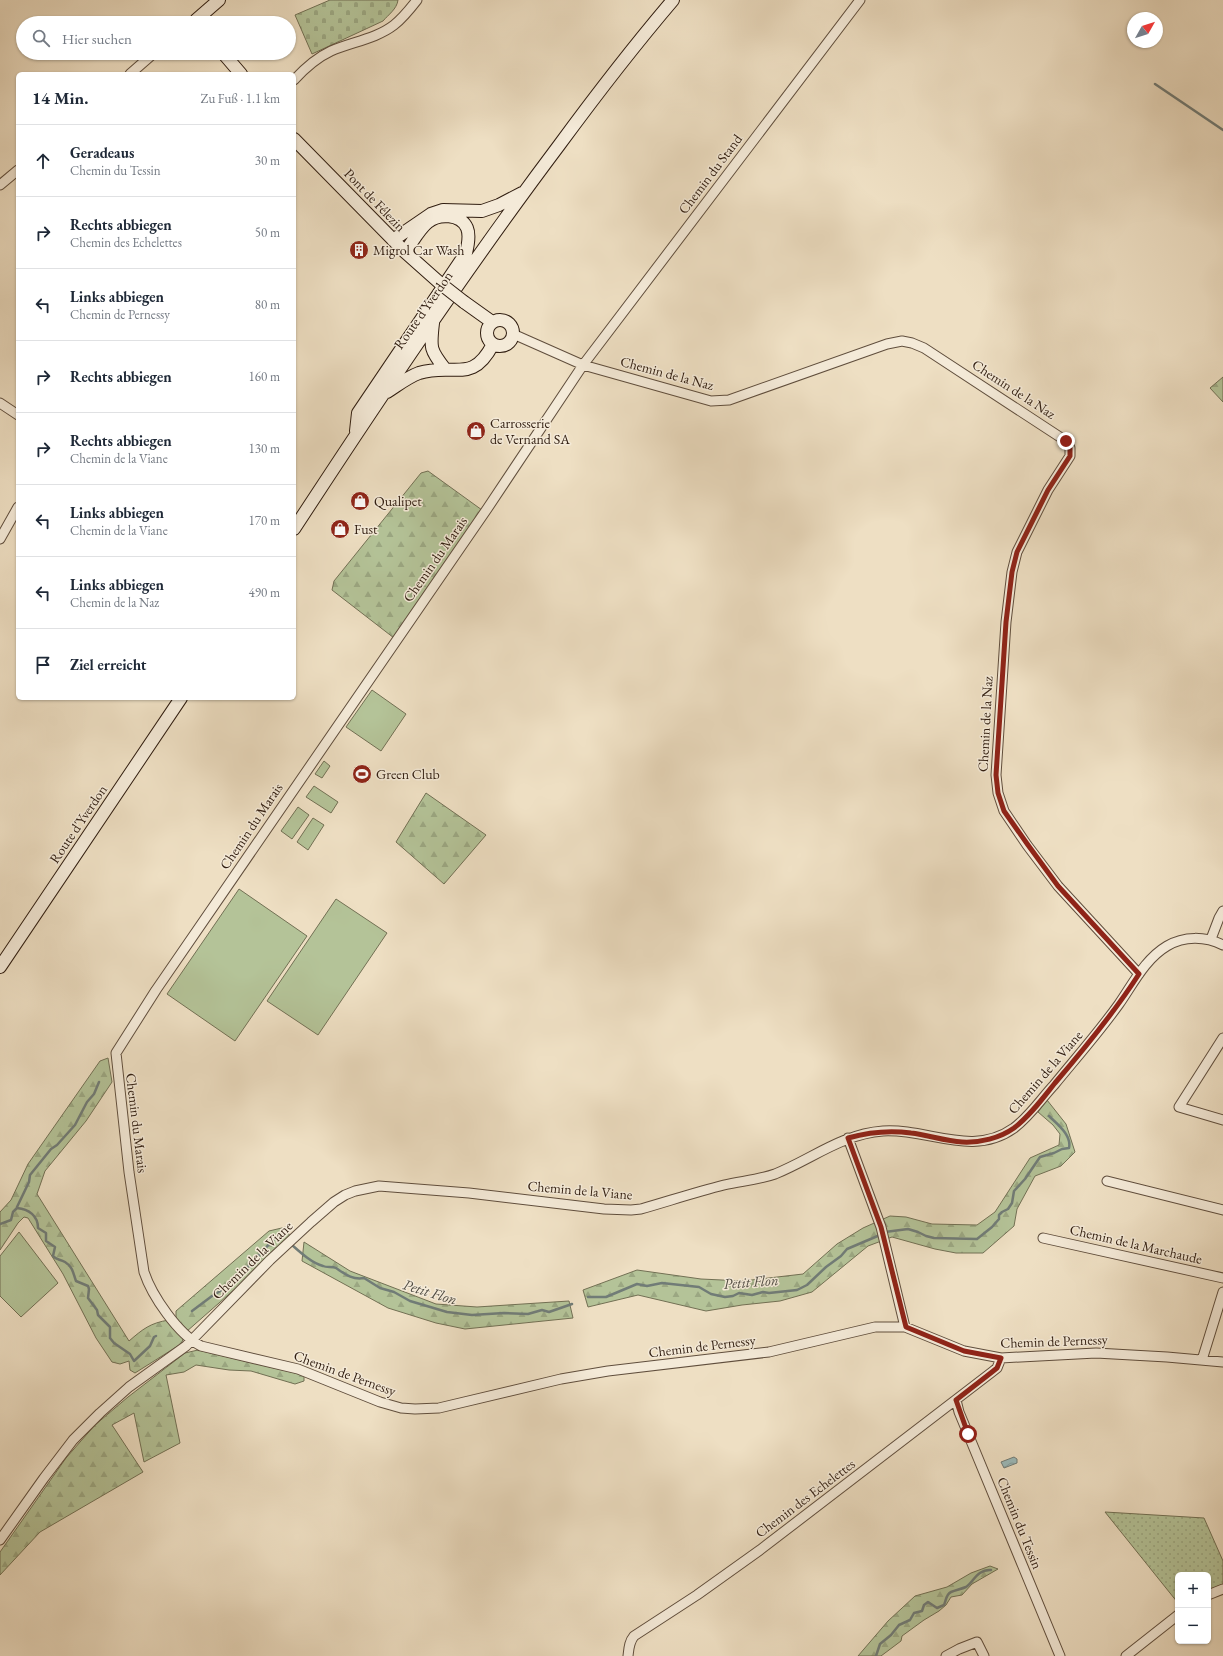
<!DOCTYPE html>
<html lang="de">
<meta charset="utf-8">
<style>
:root{--surface:#fff;--page:#f2f2f3;--text:#1f2937;--muted:#747a83;--line:#e0e1e3}
body{margin:0;font-family:"EB Garamond",serif;background:var(--page);color:var(--text)}
.controls{position:absolute;right:12px;bottom:12px;display:grid;overflow:hidden;border-radius:6px;box-shadow:0 1px 3px #0004}
.controls button{width:36px;height:36px;display:grid;place-items:center;padding:0;border:0;border-bottom:1px solid var(--line);background:var(--surface);color:var(--text);font:20px sans-serif}
.compass{position:absolute;left:1127px;top:12px;width:36px;height:36px;border-radius:50%;background:var(--surface);box-shadow:0 1px 3px #0004;rotate:51deg}
.stop{position:absolute;width:12px;height:12px;margin:-9px;border:3px solid #8f2418;border-radius:50%;background:#fff}
.stop.end{background:#8f2418;border-color:#fff;box-shadow:0 1px 4px #0008}
.list{margin:0;padding:0;list-style:none}
h2{display:flex;justify-content:space-between;align-items:center;height:52px;margin:0;padding:0 16px;font-size:17px}
h2 small{font-size:13px;font-weight:400;color:var(--muted)}
.list li{display:grid;grid-template-columns:26px 1fr auto;gap:12px;align-items:center;box-sizing:border-box;height:72px;padding:0 16px;border-top:1px solid var(--line)}
.list b{display:block;font-size:15px;white-space:nowrap}
.list p{margin:0;font-size:13px;white-space:nowrap;color:var(--muted)}
.list em{font-size:13px;font-style:normal;color:var(--muted)}
.icon{flex:none;width:22px;height:22px;fill:none;stroke:currentColor;stroke-width:2;stroke-linecap:round;stroke-linejoin:round}
.map{position:relative;flex:none;width:1223px;height:1656px;overflow:hidden}
.search{position:absolute;background:var(--surface);box-shadow:0 1px 3px #0004;left:16px;top:16px;width:280px;height:44px;display:flex;align-items:center;gap:10px;box-sizing:border-box;padding:0 14px;border-radius:22px;color:var(--muted);font-size:15px}
.panel{position:absolute;background:var(--surface);box-shadow:0 1px 3px #0004;left:16px;top:72px;width:280px;height:628px;border-radius:6px}
.map>svg:first-child{display:block}
</style>
<div class="map">
<svg width="1223" height="1656" viewBox="0 0 1223 1656">
<defs>
<pattern id="grass-dots" width="8" height="8" patternUnits="userSpaceOnUse"><rect width="8" height="8" fill="#b4c398"/><path d="M2 2h.1M6 6h.1" fill="none" stroke="#9ba782" stroke-width="1.8" stroke-linecap="round"/></pattern>
<pattern id="forest-firs" width="22" height="20" patternUnits="userSpaceOnUse"><rect width="22" height="20" fill="#b4c398"/><path d="M5 1l3.5 6h-7zM16 11l3.5 6h-7z" fill="#9ba782"/></pattern>
<pattern id="cemetery-stones" width="16" height="16" patternUnits="userSpaceOnUse"><rect width="16" height="16" fill="#b4c398"/><path d="M2 7V4a2 2 0 0 1 4 0v3zM10 15v-3a2 2 0 0 1 4 0v3z" fill="#9ba782"/></pattern>
<pattern id="water-waves" width="16" height="10" patternUnits="userSpaceOnUse"><rect width="16" height="10" fill="#9cbbbb"/><path d="M0 5q4-4 8 0t8 0" fill="none" stroke="#87a0a0"/></pattern>
</defs>
<rect width="100%" height="100%" fill="#eedfc3"/>
<filter id="stains"><feTurbulence type="fractalNoise" baseFrequency=".005" numOctaves="4"/><feColorMatrix values="0 0 0 0 .2 0 0 0 0 .09 0 0 0 0 .02 0 0 0 .5 -.17"/></filter>
<radialGradient id="worn" r=".72"><stop offset=".6" stop-color="#630" stop-opacity="0"/><stop offset="1" stop-color="#630" stop-opacity=".3"/></radialGradient>
<path fill="url(#grass-dots)" stroke="#727054" d="M1105,1512L1204,1518L1223,1561V1585L1208,1590V1575H1178V1603Z"/>
<path fill="url(#forest-firs)" stroke="#727054" d="M1223,377V402L1210,388Z
M428,471L482,510L394,638L332,590L334,581L421,473Z
M426,793L486,835L444,884L396,842Z
M108,1058L112,1082L86,1121L45,1171L37,1194L129,1341C143,1329 150,1323 169,1320L184,1337L181,1344L135,1373L130,1370L129,1361L120,1364L112,1362L96,1338L63,1274L28,1218L24,1217L18,1223L0,1250V1212L11,1200L28,1164L100,1061Z
M1047,1100L1066,1124L1075,1152L1061,1166L1035,1176L1017,1209L1014,1226L983,1253H956L935,1249L892,1237L868,1246L812,1292L780,1301L742,1305L706,1311L638,1295L588,1307L583,1290L637,1270L701,1279L743,1281L803,1274L837,1244L863,1228L890,1216L906,1217L932,1224L977,1225L995,1212L1030,1158L1059,1145L1060,1134L1053,1125L1038,1112Z
M286,1227L290,1237L244,1281L186,1332L176,1320V1311L269,1231Z
M304,1242L350,1271L436,1304L477,1307L569,1301L573,1318L465,1329L436,1323L388,1308L302,1261Z
M198,1350L304,1375V1381L295,1384L251,1371L229,1370L196,1365L184,1372L166,1375L180,1443L144,1462L134,1413L112,1425L143,1472L40,1532L0,1575V1552L66,1458L95,1425L128,1397L185,1353Z
M990,1566L998,1569L972,1584L962,1595L951,1597L946,1605L939,1611L924,1620L902,1636L901,1641L881,1656H858L888,1621L915,1596L947,1587L971,1573Z"/>
<path fill="url(#cemetery-stones)" stroke="#727054" d="M330,0H398C397,9 388,15 383,21L312,54L295,15Z"/>
<path fill="#b4c398" stroke="#727054" d="M372,690L406,714L381,751L346,727Z
M324,761L330,766L322,778L315,774Z
M314,786L338,802L331,813L306,797Z
M298,807L309,815L292,839L281,831Z
M313,818L324,825L308,850L297,842Z
M239,889L307,936L235,1041L167,994Z
M336,899L387,933L318,1035L267,1001Z
M19,1232L58,1283L21,1317L0,1296V1256Z"/>
<path fill="url(#water-waves)" stroke="#717c77" d="M1014,1457L1017,1459V1463L1004,1468L1001,1462Z"/>
<g fill="none" stroke-linecap="round" stroke-linejoin="round">
<path stroke="#717c77" stroke-width="2.5" d="M1155,84L1223,130
M17,1207L29,1182L30,1175L51,1149L57,1145L75,1125L87,1102L94,1094L99,1082
M0,1224L11,1220L13,1212L17,1208C29,1209 38,1216 38,1228L46,1233V1241L55,1247L53,1256C56,1260 60,1259 65,1262C73,1267 73,1273 76,1281L88,1286L89,1289L88,1298L97,1310L98,1315L110,1327V1338L114,1343L130,1354L134,1361L150,1346L154,1337L156,1336
M885,1232L908,1229L918,1232L926,1236L934,1238L977,1239L992,1227L999,1219V1215L1002,1212L1008,1209L1012,1203L1014,1191L1025,1179L1040,1157L1054,1153L1062,1149L1069,1148C1072,1135 1057,1124 1049,1116
M292,1245C301,1253 312,1263 323,1266C327,1268 332,1266 336,1268C345,1274 352,1280 364,1278L380,1288L394,1292L410,1301L447,1312L472,1315L504,1313L528,1314L542,1310L549,1312L572,1304
M588,1297H606L637,1284L647,1286L662,1283L699,1287L711,1294L725,1297L733,1296L739,1293L752,1295L763,1292L769,1293L797,1290L807,1285L826,1267L841,1256L847,1249L880,1235
M192,1311L212,1296L222,1290L244,1271L273,1240L280,1236
M876,1656L880,1644L891,1635L899,1625L910,1620L914,1613L922,1611L924,1605L928,1602L937,1608L944,1605C946,1601 946,1594 951,1592C956,1590 961,1589 966,1587C973,1583 977,1569 991,1570"/>
<g stroke="#604e3d" stroke-width="11">
<path id="street" d="M860,0L583,365L487,509L156,990L116,1053L129,1172L144,1272C152,1296 178,1334 201,1346L298,1369L380,1402L401,1408L415,1409L439,1408L561,1379L608,1371L769,1352L875,1327H905L964,1351L1001,1358L1096,1353L1167,1357L1223,1362
M130,74L154,53
M294,80C305,68 316,58 331,51C351,42 376,39 394,25C403,18 410,9 417,0
M0,185L18,170
M513,334L583,365L711,401L729,400L887,344L902,341L912,343L924,348L1066,441L1070,448V456L1048,490L1017,552L1012,572L1006,622L996,775L998,793L1004,811L1027,845L1058,886L1139,974
M0,403L18,415
M0,539L18,507
M1211,939L1219,918L1223,911
M1223,1038L1179,1107L1223,1120
M848,1138L881,1227L905,1327
M1107,1181L1223,1210
M1043,1238L1223,1278
M1202,1360L1223,1292
M956,1400L959,1412L1060,1656
M0,1540L44,1478L73,1440L100,1413L129,1387L186,1346L270,1260L311,1222L334,1202L345,1195L355,1191L379,1186L469,1193L604,1209L631,1210L641,1209C669,1201 696,1192 724,1185C741,1181 758,1180 775,1174C812,1159 842,1134 883,1131C928,1128 972,1158 1014,1128C1030,1116 1041,1099 1054,1085C1076,1058 1099,1032 1119,1004C1133,984 1145,959 1167,946C1184,936 1205,936 1223,945
M1208,1595L1223,1589
M628,1656C629,1648 629,1642 634,1636L697,1595L760,1550L992,1372L997,1368L1001,1358
M946,1656L959,1649L977,1642L984,1656
M1126,1656L1178,1615"/>
</g>
<g stroke="#301d10" stroke-width="14">
<path id="secondary" d="M198,23L196,20L219,0
M223,53L241,74
M294,139L405,252L441,284
M393,240L431,214L443,210L482,211L499,205L522,193
M464,302L492,322
M487 333a13 13 0 1 1 26 0a13 13 0 1 1-26 0Z
M433,323C430,348 430,350 445,369
M387,392C398,385 408,377 419,373C454,362 472,385 493,344
M356,431L358,413L466,253C468,245 470,235 467,228C461,214 439,213 428,222C419,229 412,243 405,252
M294,529C379,399 466,269 560,144C596,95 633,47 673,0
M0,967L181,698"/>
</g>
<use href="#street" stroke="#f4ead8" stroke-width="9"/>
<use href="#secondary" stroke="#f4ead8" stroke-width="12"/>
<g stroke="#301d10" stroke-width="14" stroke-linecap="butt">
<path id="secondary-bridge" d="M441,284L464,302"/>
</g>
<use href="#secondary-bridge" stroke="#f4ead8" stroke-width="12"/>
</g>
<g fill="none" stroke-linecap="round" stroke-linejoin="round">
<path stroke="#8f2418" stroke-width="5" d="M968,1434L956,1400L992,1372L997,1368L1001,1358L964,1351L906,1327L881,1227L848,1138C869,1132 890,1130 911,1133C928,1135 945,1141 962,1142C980,1143 1000,1138 1014,1128C1030,1116 1043,1098 1055,1083C1085,1048 1114,1013 1139,974L1058,886L1028,845L1004,811L998,793L996,775L1006,622L1012,572L1017,552L1048,490L1070,456V448L1066,441"/>
</g>
<defs>
<g id="building-disc" transform="scale(1)"><circle r="9.5" fill="#8f2418" stroke="#f4ead8"/><path d="M-4-6H4V6H1V3H-1V6H-4ZM-2.5-4.3h1.7v1.8h-1.7ZM.8-4.3h1.7v1.8H.8ZM-2.5-1h1.7V.8h-1.7ZM.8-1h1.7V.8H.8Z" fill="#fff"/></g>
<g id="shop-disc" transform="scale(1)"><circle r="9.5" fill="#8f2418" stroke="#f4ead8"/><path d="M-5-2.5h2.3a2.7 3.5 0 0 1 5.4 0H5L5.5 6h-11ZM-1.5-2.5h3a1.5 2.3 0 0 0-3 0Z" fill="#fff"/></g>
<g id="stadium-disc" transform="scale(1)"><circle r="9.5" fill="#8f2418" stroke="#f4ead8"/><path d="M0-5a6.5 5 0 1 0 0 10a6.5 5 0 1 0 0-10ZM-3.5-1.8h7v3.6h-7Z" fill="#fff"/></g>
</defs>
<g fill-rule="evenodd">
<use href="#building-disc" x="359" y="250"/>
<use href="#shop-disc" x="476" y="431"/>
<use href="#shop-disc" x="360" y="501"/>
<use href="#shop-disc" x="340" y="529"/>
<use href="#stadium-disc" x="362" y="774"/>
</g>
<g text-anchor="middle" stroke-width="3" stroke-linejoin="round" paint-order="stroke">
<g font-size="14" fill="#301d10" stroke="#f4ead8">
<text transform="translate(710 174) rotate(-53)" y="5">Chemin du Stand</text>
<text transform="translate(375 200) rotate(46)" y="5">Pont de Félezin</text>
<text transform="translate(423 310) rotate(-55)" y="5">Route d'Yverdon</text>
<text transform="translate(667 373) rotate(15)" y="5">Chemin de la Naz</text>
<text transform="translate(1014 389) rotate(33)" y="5">Chemin de la Naz</text>
<text transform="translate(435 559) rotate(-55)" y="5">Chemin du Marais</text>
<text transform="translate(985 724) rotate(-87)" y="5">Chemin de la Naz</text>
<text transform="translate(78 824) rotate(-56)" y="5">Route d'Yverdon</text>
<text transform="translate(251 826) rotate(-56)" y="5">Chemin du Marais</text>
<text transform="translate(1045 1072) rotate(-49)" y="5">Chemin de la Viane</text>
<text transform="translate(137 1123) rotate(83)" y="5">Chemin du Marais</text>
<text transform="translate(580 1190) rotate(5)" y="5">Chemin de la Viane</text>
<text transform="translate(1136 1244) rotate(13)" y="5">Chemin de la Marchaude</text>
<text transform="translate(252 1260) rotate(-44)" y="5">Chemin de la Viane</text>
<text transform="translate(1054 1341) rotate(-2)" y="5">Chemin de Pernessy</text>
<text transform="translate(702 1346) rotate(-7)" y="5">Chemin de Pernessy</text>
<text transform="translate(345 1373) rotate(20)" y="5">Chemin de Pernessy</text>
<text transform="translate(805 1498) rotate(-37)" y="5">Chemin des Echelettes</text>
<text transform="translate(1020 1523) rotate(68)" y="5">Chemin du Tessin</text>
</g>
<g font-size="14" fill="#301d10" stroke="#f4ead8" text-anchor="start">
<text x="373" y="255">Migrol Car Wash</text>
<text x="490" y="428">Carrosserie<tspan x="490" dy="16">de Vernand SA</tspan></text>
<text x="374" y="506">Qualipet</text>
<text x="354" y="534">Fust</text>
<text x="376" y="779">Green Club</text>
</g>
<g font-size="15" font-style="italic" fill="#504c43" stroke="#f4ead8">
<text transform="translate(751 1282) rotate(-4)" y="5">Petit Flon</text>
<text transform="translate(430 1292) rotate(17)" y="5">Petit Flon</text>
</g>
</g>
<rect width="100%" height="100%" filter="url(#stains)"/>
<rect width="100%" height="100%" fill="url(#worn)"/>
</svg>
<div class="controls">
<button>+</button>
<button>−</button>
</div>
<svg class="compass" viewBox="-18 -18 36 36"><path d="M0-13l5 13h-10z" fill="#e53935"/><path d="M0 13l5-13h-10z" fill="#747a83"/></svg>
<div class="stop" style="left:968px;top:1434px"></div>
<div class="stop end" style="left:1066px;top:441px"></div>
<div class="search"><svg class="icon" aria-label="search" viewBox="0 0 24 24"><circle cx="10" cy="10" r="6"/><path d="M15 15l6 6"/></svg>Hier suchen</div>
<section class="panel">
<h2>14 Min.<small>Zu Fuß · 1.1 km</small></h2>
<ul class="list">
<li><svg class="icon" aria-label="ahead" viewBox="0 0 24 24"><path d="M12 20V5M6 11l6-6 6 6"/></svg><div><b>Geradeaus</b><p>Chemin du Tessin</p></div><em>30 m</em></li>
<li><svg class="icon" aria-label="right" viewBox="0 0 24 24"><path d="M7 20v-9h11M14 6l5 5-5 5"/></svg><div><b>Rechts abbiegen</b><p>Chemin des Echelettes</p></div><em>50 m</em></li>
<li><svg class="icon" aria-label="left" viewBox="0 0 24 24"><path d="M17 20v-9H6M10 6l-5 5 5 5"/></svg><div><b>Links abbiegen</b><p>Chemin de Pernessy</p></div><em>80 m</em></li>
<li><svg class="icon" aria-label="right" viewBox="0 0 24 24"><path d="M7 20v-9h11M14 6l5 5-5 5"/></svg><div><b>Rechts abbiegen</b></div><em>160 m</em></li>
<li><svg class="icon" aria-label="right" viewBox="0 0 24 24"><path d="M7 20v-9h11M14 6l5 5-5 5"/></svg><div><b>Rechts abbiegen</b><p>Chemin de la Viane</p></div><em>130 m</em></li>
<li><svg class="icon" aria-label="left" viewBox="0 0 24 24"><path d="M17 20v-9H6M10 6l-5 5 5 5"/></svg><div><b>Links abbiegen</b><p>Chemin de la Viane</p></div><em>170 m</em></li>
<li><svg class="icon" aria-label="left" viewBox="0 0 24 24"><path d="M17 20v-9H6M10 6l-5 5 5 5"/></svg><div><b>Links abbiegen</b><p>Chemin de la Naz</p></div><em>490 m</em></li>
<li><svg class="icon" aria-label="arrive" viewBox="0 0 24 24"><path d="M6 21V4h12l-3 4 3 4H6"/></svg><div><b>Ziel erreicht</b></div></li>
</ul>
</section>
</div>
